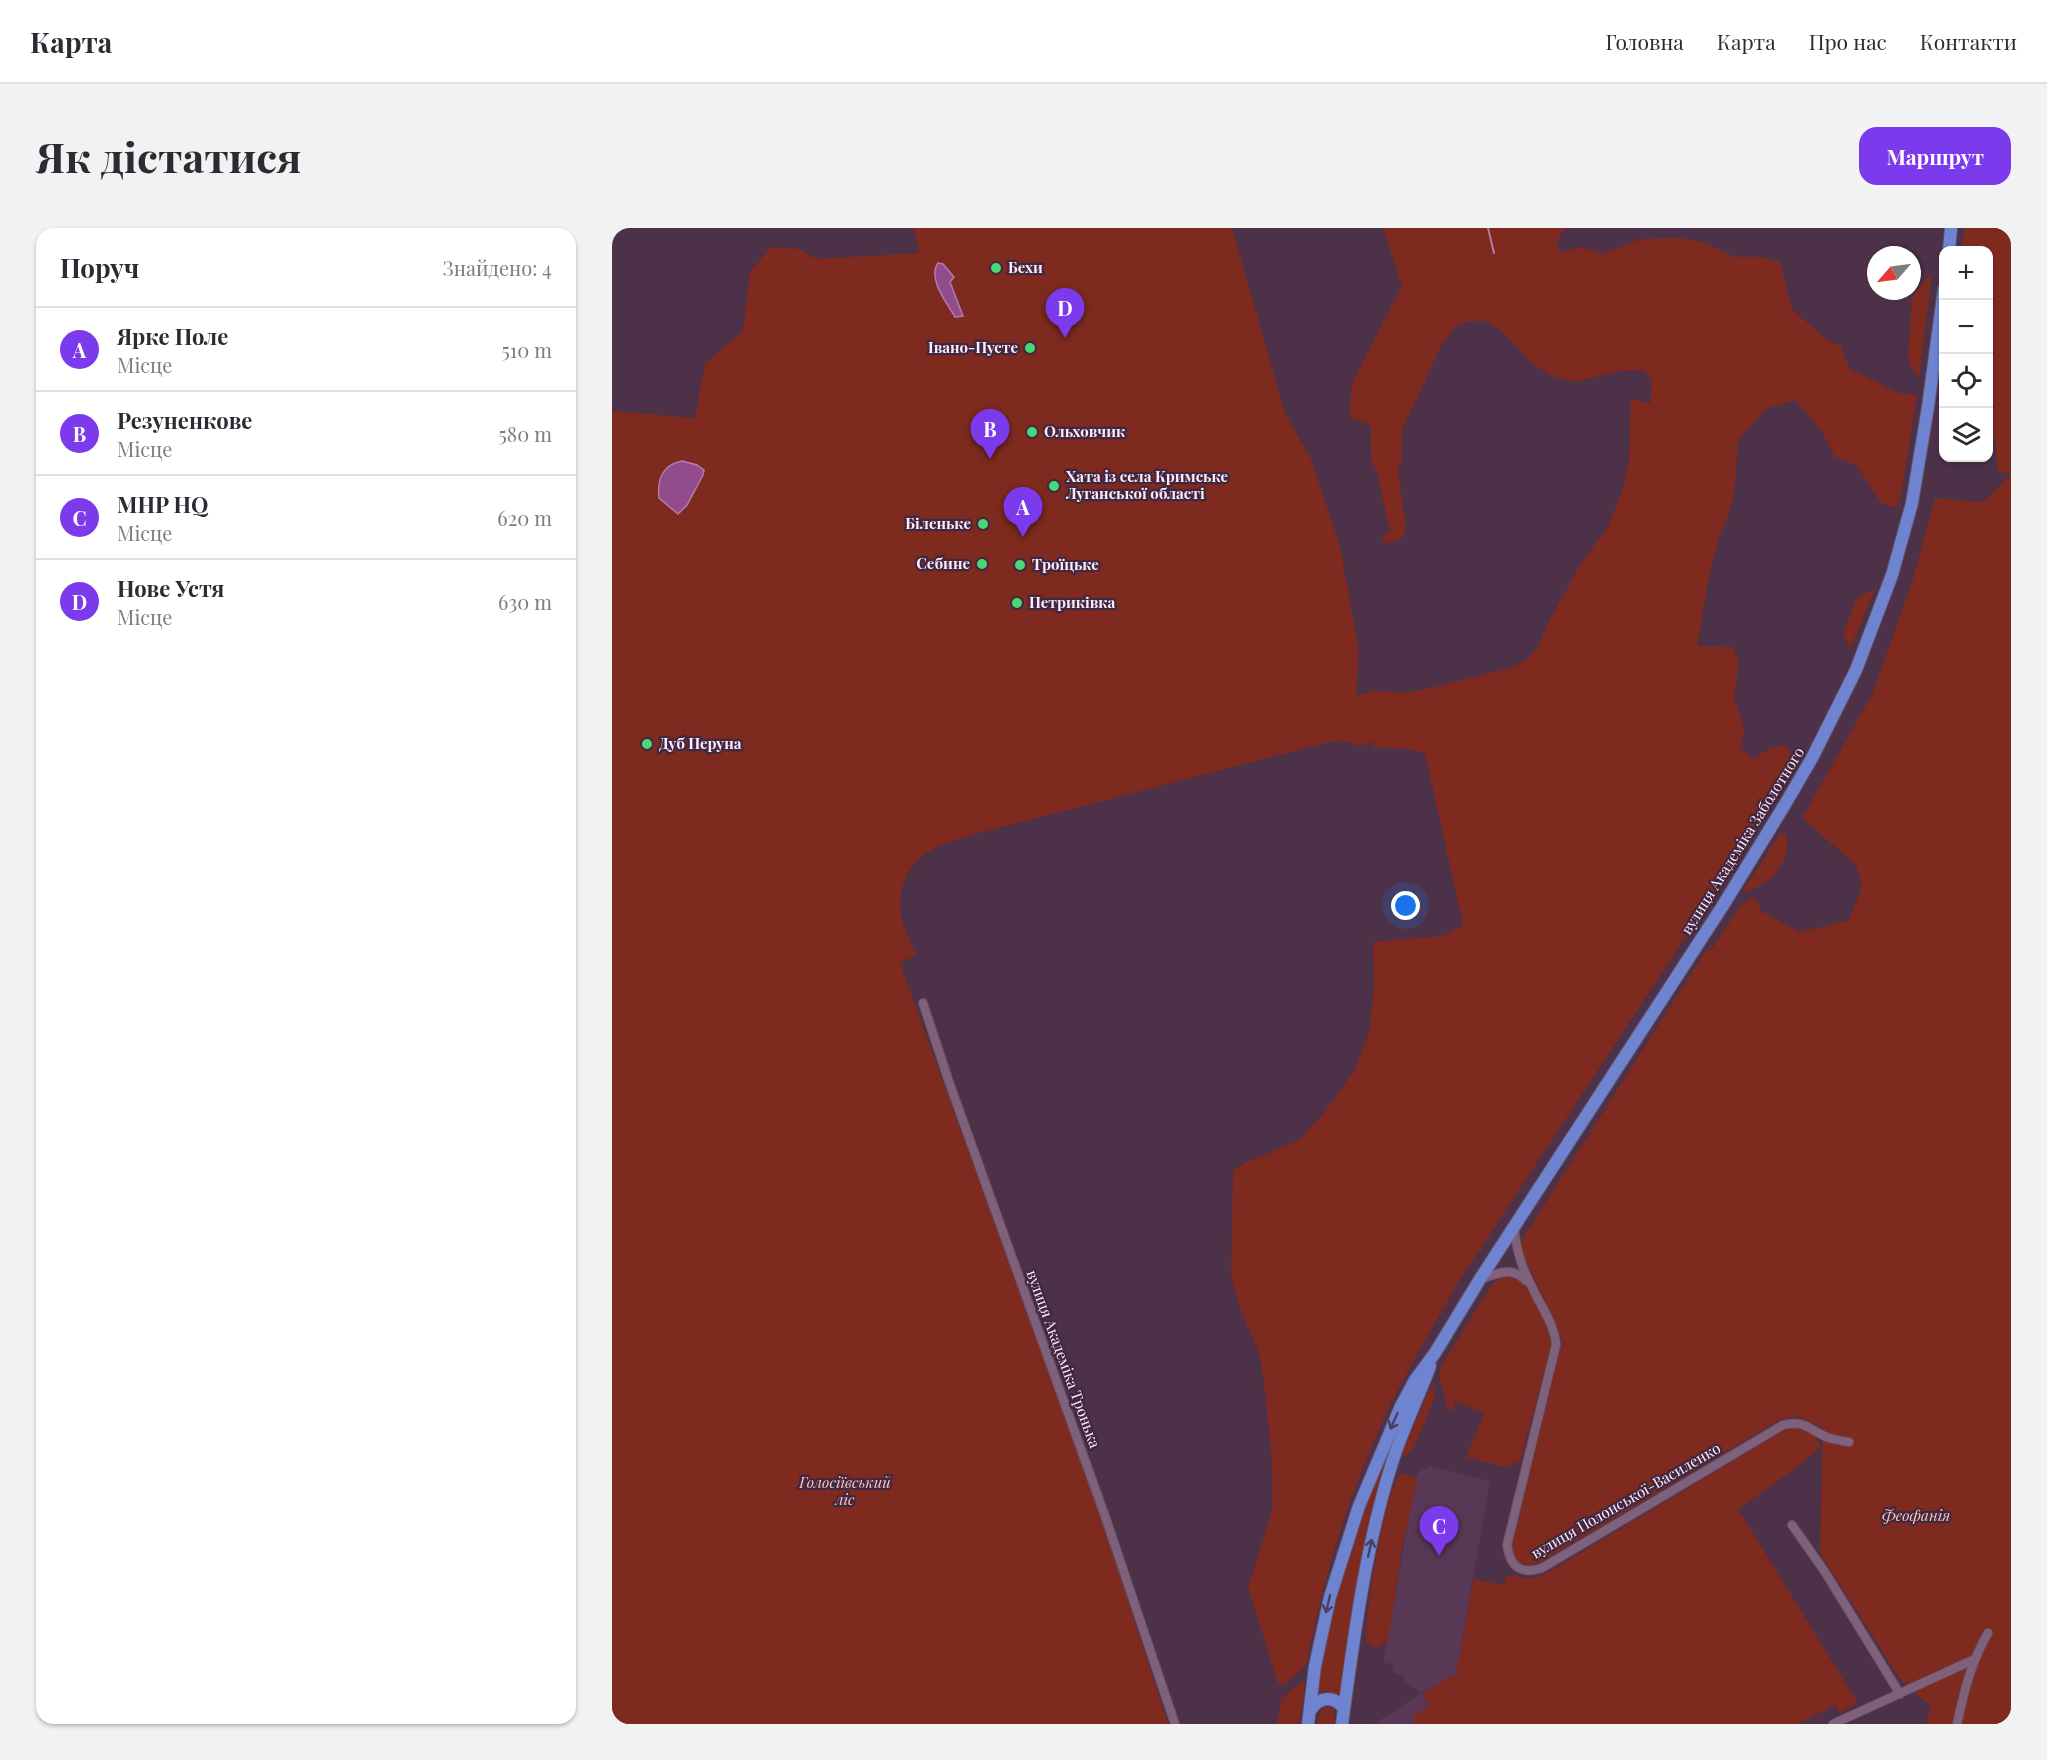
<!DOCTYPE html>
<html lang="uk">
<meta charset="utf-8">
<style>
:root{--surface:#fff;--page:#f2f2f3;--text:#2b2b33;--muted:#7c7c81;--line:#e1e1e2;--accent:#7c3aed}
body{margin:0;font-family:"Playfair Display",serif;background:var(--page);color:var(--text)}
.controls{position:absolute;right:18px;top:18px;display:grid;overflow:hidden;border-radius:12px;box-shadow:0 2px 4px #0004}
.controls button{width:54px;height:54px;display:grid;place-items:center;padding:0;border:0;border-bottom:2px solid var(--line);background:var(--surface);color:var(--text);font:30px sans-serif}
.compass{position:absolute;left:1255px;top:18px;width:54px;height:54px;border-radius:50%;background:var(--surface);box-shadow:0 2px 4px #0004;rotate:242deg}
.you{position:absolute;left:794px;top:678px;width:21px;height:21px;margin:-15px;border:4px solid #fff;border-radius:50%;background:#1a73e8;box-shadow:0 0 0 9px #1a73e833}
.badge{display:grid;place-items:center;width:39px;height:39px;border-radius:50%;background:var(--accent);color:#fff;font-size:20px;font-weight:700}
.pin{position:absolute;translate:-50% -50px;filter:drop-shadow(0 2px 3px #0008)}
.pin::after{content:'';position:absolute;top:32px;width:21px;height:18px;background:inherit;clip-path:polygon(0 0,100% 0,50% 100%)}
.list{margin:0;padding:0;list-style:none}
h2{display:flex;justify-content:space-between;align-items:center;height:78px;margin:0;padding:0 24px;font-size:26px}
h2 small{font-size:20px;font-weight:400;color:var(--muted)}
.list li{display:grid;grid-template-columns:39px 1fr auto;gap:18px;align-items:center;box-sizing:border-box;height:84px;padding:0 24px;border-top:2px solid var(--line)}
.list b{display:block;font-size:22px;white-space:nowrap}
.list p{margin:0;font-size:20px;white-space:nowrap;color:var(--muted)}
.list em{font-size:20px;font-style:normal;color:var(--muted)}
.icon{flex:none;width:33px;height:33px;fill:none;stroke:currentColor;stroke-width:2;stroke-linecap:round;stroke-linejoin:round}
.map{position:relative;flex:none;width:1399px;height:1496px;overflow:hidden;border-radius:18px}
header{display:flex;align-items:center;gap:36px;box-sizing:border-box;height:84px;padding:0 30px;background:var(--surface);border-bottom:2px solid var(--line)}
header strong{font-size:28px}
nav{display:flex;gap:33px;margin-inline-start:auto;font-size:21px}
.intro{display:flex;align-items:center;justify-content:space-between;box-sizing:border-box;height:144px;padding:0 36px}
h1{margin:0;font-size:42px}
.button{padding:15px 27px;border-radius:18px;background:var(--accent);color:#fff;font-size:21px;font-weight:700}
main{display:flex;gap:36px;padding:0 36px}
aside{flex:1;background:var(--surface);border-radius:18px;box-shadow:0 2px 4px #0004}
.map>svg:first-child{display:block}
</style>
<header>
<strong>Карта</strong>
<nav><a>Головна</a><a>Карта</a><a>Про нас</a><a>Контакти</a></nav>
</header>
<div class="intro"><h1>Як дістатися</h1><a class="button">Маршрут</a></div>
<main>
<aside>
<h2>Поруч<small>Знайдено: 4</small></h2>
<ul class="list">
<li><span class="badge">A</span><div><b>Ярке Поле</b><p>Місце</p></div><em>510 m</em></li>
<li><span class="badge">B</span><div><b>Резуненкове</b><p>Місце</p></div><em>580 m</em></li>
<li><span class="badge">C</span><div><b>MHP HQ</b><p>Місце</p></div><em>620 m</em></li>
<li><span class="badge">D</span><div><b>Нове Устя</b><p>Місце</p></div><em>630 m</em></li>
</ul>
</aside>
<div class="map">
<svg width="1399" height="1496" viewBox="0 0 1399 1496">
<rect width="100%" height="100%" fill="#4c3149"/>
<path fill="#593855" d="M818,1238L878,1253L844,1447L810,1465L817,1478L804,1486L802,1496H762L809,1465L792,1454V1448L780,1444L781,1437L771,1434L804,1250L806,1244Z"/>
<path fill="#7e2a1f" d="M302,0H620L673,185L699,231L728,318L747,424L744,468L762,463L792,465L815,461L898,440L914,432L926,419L936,395L969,335L996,299L1012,257L1017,230L1019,170L1038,176L1040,154L1033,143L1014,142L961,154L940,148L921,136L888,102L874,93H858L845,97L830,116L790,202V229L786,243L794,299L792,308L785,313L775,316L769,309L778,304L765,244L759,232V197L737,189L740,155L790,58L771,0H953L945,13L947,24L969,19L990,26L1029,11L1069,10L1094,15L1123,29H1148L1168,34L1180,81L1212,110L1229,119L1237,140L1287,165L1305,167L1289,268L1283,280L1268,274L1245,238L1223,229L1209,202L1183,172L1154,181L1126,212L1123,258L1117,287L1107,308L1096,355L1085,418L1121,419L1127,435L1122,469L1133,503L1128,521L1142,530L1160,519L1175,517L1182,536L1105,661L844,1058C821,1099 796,1140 776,1182C738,1262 712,1346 695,1433L691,1440L671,1458L666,1455L636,1360L660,1283V1233L653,1163L647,1124L628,1081L619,1047L621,943L633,935L687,912L711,886L742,843L757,805L762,760L761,714L831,708L851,697L813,525L788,520H761L763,514L748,518L732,513L717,514L360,607C348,611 333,615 321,621C297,634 284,661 289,688C292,701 299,715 304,727L288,735L489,1289L556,1496H0V183L83,190L93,135L131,103L138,43L160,19L187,21L204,31L307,25Z
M1353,0H1399V245L1386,244L1383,210L1377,201L1376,22H1349Z
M1320,44L1307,150L1297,135L1296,127L1300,72L1302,66Z
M1399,246V1496H1314L1319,1478L1290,1454L1208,1325L1211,1189L1210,1200L1186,1188L1167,1192L927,1335C911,1341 901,1335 900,1317L950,1115L946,1099L912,1030L909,1017L911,1010L1093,724L1100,721L1126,681L1131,675L1143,669L1149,683L1188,704L1237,692L1250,659L1244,637L1190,590L1260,467L1301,351L1323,270L1371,274Z
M1263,361L1238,421L1232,408V402L1244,373L1247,368Z
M1169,604L1174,608C1181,634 1157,657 1133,664L1131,663Z
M895,1046L904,1047C917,1062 939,1099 939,1118L908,1233L893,1239L854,1229L872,1186L844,1173L840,1183H837L828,1152V1140L878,1059L889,1049Z
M820,1156L823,1168L801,1222L792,1228H790L799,1204Z
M790,1185L750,1335L727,1467L716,1463L703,1464C714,1412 725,1360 742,1309C756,1267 773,1226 790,1185Z
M1180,1199L1202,1207L1209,1219L1179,1244L1126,1281L1246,1475L1228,1485L1224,1477L1185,1496H802L803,1486L817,1478L810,1465L844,1446L861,1351L892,1357L894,1349C904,1345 914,1354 930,1348L1174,1201Z
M790,1245L804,1250V1256L789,1326L776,1412L768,1419L763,1420L754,1414V1407C754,1382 773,1258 790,1245Z
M692,1452L693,1455L687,1496H665L669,1471Z
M715,1479L722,1482V1496H705C707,1489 708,1481 715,1479Z"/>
<path fill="#924c8c" stroke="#b27cad" stroke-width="1.5" d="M326,35L331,36L342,49L338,54L351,88L343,89C335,75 315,51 326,35Z
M70,233L85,237L92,242L91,247L75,277L66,286L47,270C45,251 50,237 70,233Z"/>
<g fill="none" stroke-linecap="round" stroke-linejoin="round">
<path stroke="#b27cad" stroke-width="2" d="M876,0L882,25"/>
<g stroke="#664f64" stroke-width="10">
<path id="minor" d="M311,775L337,854L493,1288L563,1496
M902,999C904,1022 910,1041 921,1061C929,1079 943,1097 944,1117L895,1317C898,1339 909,1347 930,1340L1171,1197C1193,1191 1198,1203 1217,1210C1224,1212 1231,1213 1237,1214
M869,1051C886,1045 901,1038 914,1053
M1180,1297L1213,1344L1288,1466
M1221,1496L1363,1431
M1345,1496C1352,1464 1359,1434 1376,1405"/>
</g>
<g stroke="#664f64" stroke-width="14">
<path id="highway" d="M1337,22L1339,0
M698,1483C707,1468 722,1467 732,1481
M696,1496L703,1438L718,1369L747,1278L789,1178L803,1152L823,1125L868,1051L1110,679L1172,578L1200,530L1244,442L1280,347L1300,275L1316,179L1332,61
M730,1496C742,1409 753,1320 780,1235C790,1202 806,1171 818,1138"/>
</g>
<use href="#minor" stroke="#80617c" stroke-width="8"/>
<use href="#highway" stroke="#6e84d0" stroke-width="12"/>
</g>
<defs><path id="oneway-shaft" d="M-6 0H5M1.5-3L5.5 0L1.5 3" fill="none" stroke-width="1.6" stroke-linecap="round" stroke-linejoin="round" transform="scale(1.5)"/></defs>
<g stroke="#4c3e63">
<use href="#oneway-shaft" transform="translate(782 1193) rotate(114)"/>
<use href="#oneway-shaft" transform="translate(758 1320) rotate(-78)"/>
<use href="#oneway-shaft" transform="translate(716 1376) rotate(103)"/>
</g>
<g fill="#4ad777" stroke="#41273f" stroke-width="2">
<circle cx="384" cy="40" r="6"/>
<circle cx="418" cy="120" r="6"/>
<circle cx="420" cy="204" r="6"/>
<circle cx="442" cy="258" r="6"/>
<circle cx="371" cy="296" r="6"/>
<circle cx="370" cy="336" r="6"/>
<circle cx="408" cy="337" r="6"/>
<circle cx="405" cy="375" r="6"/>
<circle cx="35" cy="516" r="6"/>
</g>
<g text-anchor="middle" stroke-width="4.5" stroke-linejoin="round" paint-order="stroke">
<g font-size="15" font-weight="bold" fill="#feecfb" stroke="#41273f" text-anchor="start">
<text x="396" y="45">Бехи</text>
<text x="406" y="125" text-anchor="end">Івано-Пусте</text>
<text x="432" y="209">Ольховчик</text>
<text x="454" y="254">Хата iз села Кримське<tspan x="454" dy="17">Луганської області</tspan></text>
<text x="359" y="301" text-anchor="end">Біленьке</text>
<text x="358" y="341" text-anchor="end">Себине</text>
<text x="420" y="342">Троїцьке</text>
<text x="417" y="380">Петриківка</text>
<text x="47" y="521">Дуб Перуна</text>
</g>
<g font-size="15" fill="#feecfb" stroke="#41273f">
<text transform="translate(1131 613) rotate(-58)" y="5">вулиця Академіка Заболотного</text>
<text transform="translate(451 1131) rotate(70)" y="5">вулиця Академіка Тронька</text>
<text transform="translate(1014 1273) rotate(-30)" y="5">вулиця Полонської-Василенко</text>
</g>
<g font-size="15" font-style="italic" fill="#fec9bf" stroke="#41273f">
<text x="233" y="1260">Голосіївський<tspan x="233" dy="17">ліс</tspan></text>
<text x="1304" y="1293">Феофанія</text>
</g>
</g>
</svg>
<div class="controls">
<button>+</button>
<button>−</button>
<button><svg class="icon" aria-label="locate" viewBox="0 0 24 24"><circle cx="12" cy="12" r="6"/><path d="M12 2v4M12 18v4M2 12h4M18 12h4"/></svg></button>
<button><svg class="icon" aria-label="layers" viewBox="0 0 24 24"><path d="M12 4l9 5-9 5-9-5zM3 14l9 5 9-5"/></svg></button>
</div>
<svg class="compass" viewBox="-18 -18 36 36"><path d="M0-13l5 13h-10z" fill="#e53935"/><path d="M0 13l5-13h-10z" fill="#7c7c81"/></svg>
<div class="you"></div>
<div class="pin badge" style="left:411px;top:309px">A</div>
<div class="pin badge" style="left:378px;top:231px">B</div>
<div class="pin badge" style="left:827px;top:1328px">C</div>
<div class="pin badge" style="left:453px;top:110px">D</div>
</div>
</main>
